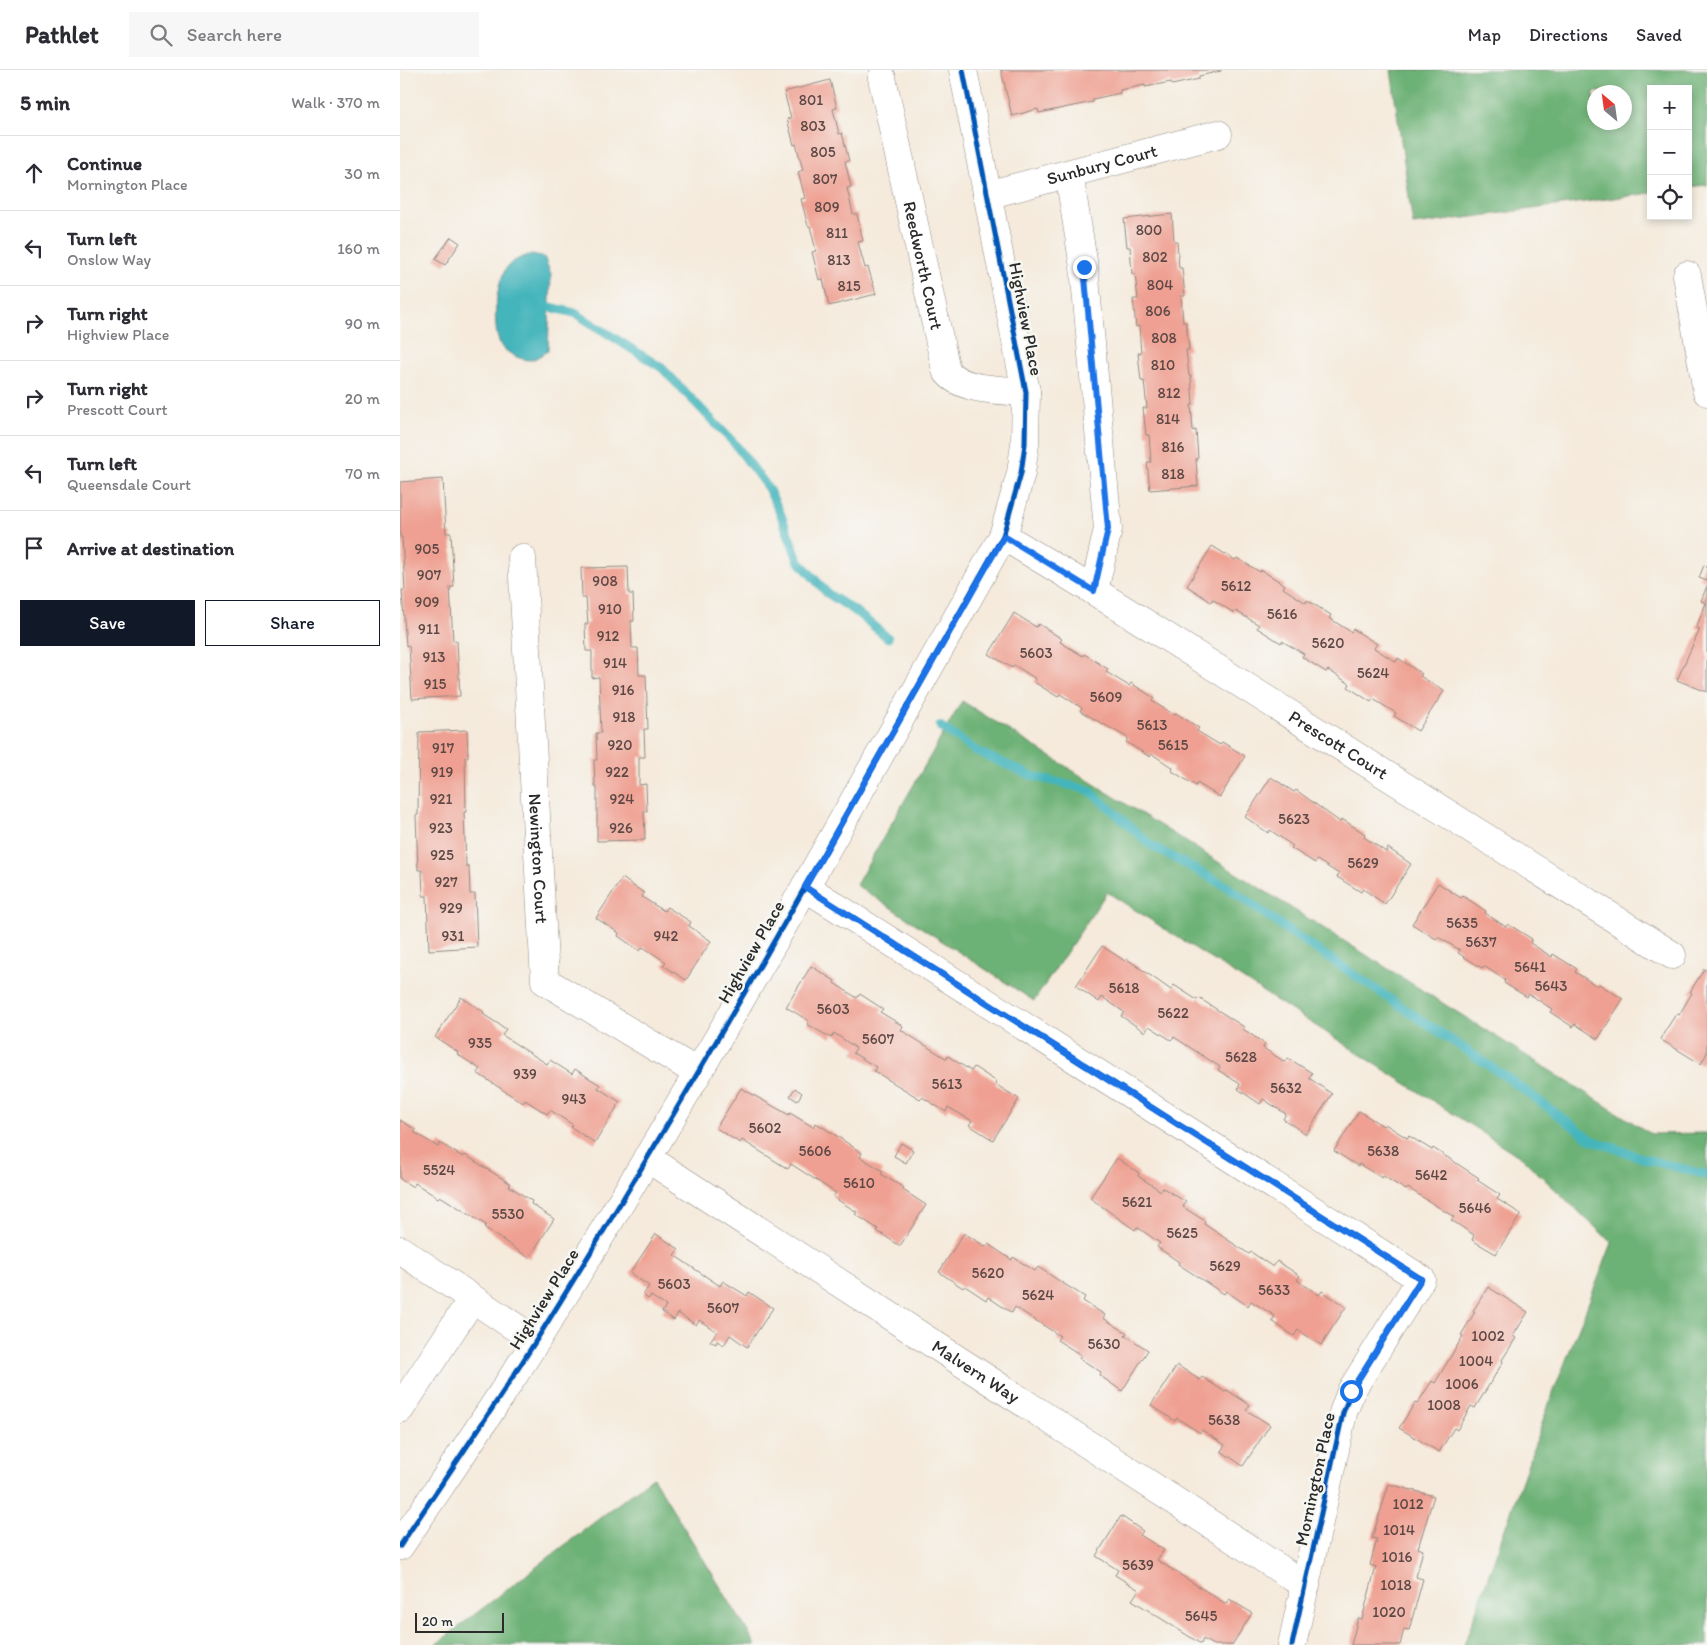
<!DOCTYPE html>
<meta charset="utf-8">
<style>
:root{--surface:#fff;--page:#f7f7f7;--text:#2b2b33;--muted:#7c7c81;--line:#e1e1e2;--accent:#111827}
body{margin:0;font-family:Itim,sans-serif;background:var(--page);color:var(--text)}
.controls{position:absolute;right:15px;top:15px;display:grid;overflow:hidden;border-radius:0px;box-shadow:0 2px 8px #0003}
.controls button{width:45px;height:45px;display:grid;place-items:center;padding:0;border:0;border-bottom:1px solid var(--line);background:var(--surface);color:var(--text);font:25px sans-serif}
.compass{position:absolute;left:1187px;top:15px;width:45px;height:45px;border-radius:50%;background:var(--surface);box-shadow:0 2px 8px #0003;rotate:331deg}
.scale{position:absolute;left:15px;bottom:12px;width:89px;box-sizing:border-box;padding-left:5px;border:2px solid #2b2b2b;border-top:0;font-size:14px;line-height:18px;white-space:nowrap;color:#2b2b2b;-webkit-text-stroke:4px #f6f6f2;paint-order:stroke}
.stop{position:absolute;width:15px;height:15px;margin:-11px;border:4px solid #1a73e8;border-radius:50%;background:#fff}
.stop.end{background:#1a73e8;border-color:#fff;box-shadow:0 1px 5px #0008}
.list{margin:0;padding:0;list-style:none}
h2{display:flex;justify-content:space-between;align-items:center;height:65px;margin:0;padding:0 20px;font-size:21px}
h2 small{font-size:16px;font-weight:400;color:var(--muted)}
.list li{display:grid;grid-template-columns:32px 1fr auto;gap:15px;align-items:center;box-sizing:border-box;height:75px;padding:0 20px;border-top:1px solid var(--line)}
.list b{display:block;font-size:19px;white-space:nowrap}
.list p{margin:0;font-size:16px;white-space:nowrap;color:var(--muted)}
.list em{font-size:16px;font-style:normal;color:var(--muted)}
.actions{display:flex;gap:10px;padding:15px 20px}
.actions a{flex:1;padding:11px 0;border:1px solid var(--accent);border-radius:0px;text-align:center;font-size:18px;color:var(--accent)}
.actions .main{background:var(--accent);color:#fff}
.icon{flex:none;width:28px;height:28px;fill:none;stroke:currentColor;stroke-width:2;stroke-linecap:round;stroke-linejoin:round}
.map{position:relative;flex:none;width:1307px;height:1575px;overflow:hidden}
header{display:flex;align-items:center;gap:30px;box-sizing:border-box;height:70px;padding:0 25px;background:var(--surface);border-bottom:1px solid var(--line)}
header strong{font-size:24px}
nav{display:flex;gap:28px;margin-inline-start:auto;font-size:18px}
.search{width:350px;height:45px;background:var(--page);display:flex;align-items:center;gap:12px;box-sizing:border-box;padding:0 18px;border-radius:0px;color:var(--muted);font-size:19px}
main{display:flex}
aside{flex:1;background:var(--surface)}
.map>svg:first-child{display:block}
</style>
<header>
<strong>Pathlet</strong>
<div class="search"><svg class="icon" aria-label="search" viewBox="0 0 24 24"><circle cx="10" cy="10" r="6"/><path d="M15 15l6 6"/></svg>Search here</div>
<nav><a>Map</a><a>Directions</a><a>Saved</a></nav>
</header>
<main>
<aside>
<h2>5 min<small>Walk · 370 m</small></h2>
<ul class="list">
<li><svg class="icon" aria-label="ahead" viewBox="0 0 24 24"><path d="M12 20V5M6 11l6-6 6 6"/></svg><div><b>Continue</b><p>Mornington Place</p></div><em>30 m</em></li>
<li><svg class="icon" aria-label="left" viewBox="0 0 24 24"><path d="M17 20v-9H6M10 6l-5 5 5 5"/></svg><div><b>Turn left</b><p>Onslow Way</p></div><em>160 m</em></li>
<li><svg class="icon" aria-label="right" viewBox="0 0 24 24"><path d="M7 20v-9h11M14 6l5 5-5 5"/></svg><div><b>Turn right</b><p>Highview Place</p></div><em>90 m</em></li>
<li><svg class="icon" aria-label="right" viewBox="0 0 24 24"><path d="M7 20v-9h11M14 6l5 5-5 5"/></svg><div><b>Turn right</b><p>Prescott Court</p></div><em>20 m</em></li>
<li><svg class="icon" aria-label="left" viewBox="0 0 24 24"><path d="M17 20v-9H6M10 6l-5 5 5 5"/></svg><div><b>Turn left</b><p>Queensdale Court</p></div><em>70 m</em></li>
<li><svg class="icon" aria-label="arrive" viewBox="0 0 24 24"><path d="M6 21V4h12l-3 4 3 4H6"/></svg><div><b>Arrive at destination</b></div></li>
</ul>
<div class="actions"><a class="main">Save</a><a>Share</a></div>
</aside>
<div class="map">
<svg width="1307" height="1575" viewBox="0 0 1307 1575">
<rect width="100%" height="100%" fill="#f6f6f2"/>
<filter id="ink" filterUnits="userSpaceOnUse"><feTurbulence type="fractalNoise" baseFrequency=".02" numOctaves="2"/><feDisplacementMap in="SourceGraphic" scale="10" xChannelSelector="R" yChannelSelector="G"/><feConvolveMatrix kernelMatrix="1 2 1 2 8 2 1 2 1" color-interpolation-filters="sRGB"/></filter>
<filter id="wash" filterUnits="userSpaceOnUse"><feTurbulence type="fractalNoise" baseFrequency=".0096" numOctaves="4" result="noise"/><feDisplacementMap in="SourceGraphic" scale="20" xChannelSelector="R" yChannelSelector="G"/><feGaussianBlur stdDeviation="1.12" result="paint"/><feColorMatrix in="noise" values="0 0 0 0 0 0 0 0 0 0 0 0 0 0 0 0 0 1.4 0 .05"/><feComposite in="paint" operator="in"/></filter>
<g filter="url(#wash)">
<rect width="100%" height="100%" fill="#f5eadb"/>
<path fill="#6cb175" stroke="#4c6e50" fill-rule="evenodd" d="M991,0H1307V115L1288,117V19H1251V123L1013,155ZM1224,22V52H1194V22Z
M562,631L1251,1064L1307,1063V1575H1064L1150,1331L1212,1173L1122,1088L707,822L634,931L456,815Z
M253,1407L356,1575H35Z"/>
<path fill="#45b5bc" stroke="#387074" d="M132,184L144,187L151,204L148,281C143,283 136,289 131,290C119,290 103,282 99,271C92,254 96,210 108,196C115,189 123,187 132,184Z"/>
<g fill="none" stroke-linecap="round" stroke-linejoin="round">
<path stroke="#45b5bc" stroke-width="9" d="M150,237L175,243L262,298L335,374L368,418L381,445L398,490L427,523L455,541L488,568
M540,656L576,681L632,706L689,720L752,776L826,816L889,861L1109,1009L1192,1070L1245,1089L1307,1105"/>
</g>
<g id="blocks">
<path fill="#efa092" d="M601,0H821V1L799,6V9L772,15L771,12L745,17V15L720,20V23L693,29V32L639,43L638,39L612,46Z
M430,10L437,38L433,39L439,64L442,63L449,91H445L451,117L447,118L453,144H457L463,171L458,172L465,198L468,197L476,224L429,236L423,209L419,210L412,182L416,181L410,156H408L401,129L405,128L398,102L403,100L396,74L394,75L387,49L391,48L384,22Z
M772,144L774,171H777L779,198H782L785,226H781L783,252H786L789,280H786L789,306H791L793,335H791L793,361L796,360L798,388L796,389L798,416L750,420L747,392H751L749,365H746L743,338H747L744,311H741L738,283H741L739,256L736,257L733,229H738L735,204H732L730,177H727L724,149Z
M51,167L60,173L45,195L35,189Z
M43,409L46,463H51L54,517H50L53,571H57L60,626L12,629L9,575L6,576L2,520H5L2,467H0V412Z
M812,476L835,490L837,488L860,502L861,500L885,515L883,518L906,533L907,530L931,545L929,548L951,562L953,559L977,574L974,578L996,592L998,588L1022,604L1020,606L1044,621L1018,661L994,646L996,643L973,629L971,632L948,617L950,614L928,600L926,602L902,587L904,584L882,571L881,573L857,558L859,555L836,541L834,543L812,529L811,532L787,516Z
M1304,495L1307,496V511L1299,508Z
M228,497L229,524H233L234,551H231L232,578H238L239,605H246L248,659H244L245,687H239V715L246,714L247,741H244L245,770L197,771V717H195L194,690H197L196,663H201L199,607L192,608V581H186L185,554H188L186,528H182L181,498Z
M1307,516V622L1277,610L1300,559L1296,558L1306,533L1301,531Z
M614,543L636,557L639,554L662,569L660,572L683,586L684,584L708,599L706,602L729,616L731,613L754,628L752,631L774,645L776,643L799,658L797,661L820,675L822,672L845,686L820,727L797,713L796,716L772,701L773,698L752,684L750,687L726,672L728,668L680,641L682,638L660,624L658,627L634,612L636,609L614,595L612,598L589,584Z
M67,660L68,687H65L66,742H64L66,796H69L70,824H75L77,877L29,880L27,826H23L22,800H18L16,745H18L19,662Z
M871,707L894,722L896,720L940,752L942,749L965,764L964,767L986,782L988,778L1011,794L985,834L963,819L961,822L937,807L939,804L917,790L915,793L891,778L893,776L870,760L868,763L845,747Z
M222,808L244,823L242,827L264,841L267,837L291,852L289,856L311,871L286,910L263,895L266,892L243,877L240,881L218,866L219,863L196,848Z
M1038,813L1061,828L1063,826L1086,841L1085,843L1106,857L1108,854L1132,869L1130,873L1152,887L1153,884L1177,899L1175,902L1197,916L1199,914L1223,929L1198,969L1175,954L1173,957L1150,942L1152,939L1129,924L1127,927L1104,913L1105,910L1084,896L1082,898L1058,883L1060,880L1038,867L1036,869L1012,854Z
M702,876L725,891L727,889L771,920L774,915L797,930L799,928L844,957L843,959L865,974L863,978L885,992L888,988L912,1003L909,1008L932,1024L906,1064L883,1049L886,1044L863,1029L860,1034L838,1019L840,1014L818,1000L820,997L774,967L771,970L749,956L745,962L721,946L724,942L702,927L699,932L676,916Z
M411,896L435,911L434,913L457,928L460,924L483,939L480,942L503,956L501,960L547,989L548,986L571,1001L574,997L597,1012L595,1014L619,1029L593,1070L569,1055L572,1051L548,1037L546,1042L522,1027L520,1029L474,1001L476,997L453,983L456,978L434,963L431,968L407,954L409,951L386,937Z
M1304,899L1307,901V983L1301,994L1260,969L1276,944L1279,945L1292,923L1290,922Z
M61,927L84,942L83,944L106,959L102,965L147,994L150,990L172,1004L175,999L200,1015L198,1018L220,1032L195,1073L171,1057L173,1055L150,1040L147,1044L125,1030L123,1033L77,1003L80,999L57,984L58,982L35,967Z
M341,1018L389,1045L390,1043L413,1057L416,1053L440,1068L462,1083L460,1087L483,1101L481,1104L504,1118L503,1120L526,1135L500,1176L477,1161L478,1159L455,1144L457,1142L433,1127L436,1123L391,1094L388,1099L342,1070L340,1073L316,1058Z
M395,1018L402,1023L397,1031L390,1026Z
M959,1041L983,1056L985,1054L1007,1068L1009,1066L1032,1080L1033,1078L1079,1108L1077,1110L1100,1125L1097,1129L1121,1144L1096,1184L1072,1170L1074,1165L1051,1150L1054,1147L1008,1118L1006,1120L983,1106L982,1108L959,1094L958,1096L934,1081Z
M0,1050L16,1060L14,1062L38,1077L40,1073L63,1087L65,1085L111,1114L109,1116L132,1131L131,1134L154,1149L129,1188L84,1157L86,1155L40,1126L38,1128L15,1113L13,1117L0,1109Z
M501,1073L513,1080L506,1093L494,1086Z
M717,1088L739,1103L738,1106L761,1121L763,1118L786,1132L783,1137L805,1151L804,1154L849,1184L851,1182L873,1197L877,1191L900,1206L897,1210L919,1225L922,1221L946,1237L921,1275L898,1260L894,1266L872,1251L875,1246L851,1231L848,1236L826,1221L824,1224L778,1194L779,1192L757,1177L760,1173L737,1157L735,1160L690,1128Z
M564,1163L586,1177L588,1174L612,1190L613,1187L635,1201L638,1197L661,1212L685,1227L683,1231L705,1245L703,1248L727,1263L725,1265L748,1280L722,1321L699,1305L701,1302L679,1288L681,1285L657,1270L660,1266L615,1237L612,1243L588,1227L586,1230L565,1216L563,1218L539,1202Z
M256,1164L279,1179L274,1185L320,1216L323,1211L347,1226L349,1222L373,1238L347,1277L330,1265L324,1275L317,1271L316,1274L310,1271L317,1262L299,1250L296,1255L278,1243L274,1250L262,1242L266,1236L251,1226L248,1229L243,1225L249,1216L230,1203Z
M1088,1217L1128,1242L1113,1266L1116,1268L1102,1290L1103,1292L1075,1338L1071,1336L1057,1360L1054,1358L1039,1382L999,1358L1015,1333L1017,1334L1032,1311L1035,1313L1063,1266L1061,1265L1075,1242L1073,1241Z
M777,1295L800,1310L802,1307L825,1322L827,1320L850,1335L846,1340L870,1355L843,1396L821,1381L825,1375L802,1360L800,1363L777,1348L775,1351L751,1335Z
M989,1414L1034,1426L1018,1478L1023,1480L1016,1507L1023,1509L1009,1560L1004,1559L1000,1575H951L958,1548L962,1549L976,1497L970,1495L977,1469L972,1468Z
M721,1446L743,1461L740,1465L764,1480L757,1490L826,1534L829,1529L852,1543L832,1575H813L803,1569L801,1574L732,1530L739,1520L715,1505L718,1500L696,1486Z"/>
</g>
</g>
<g filter="url(#ink)">
<use href="#blocks" fill-opacity="0" stroke="#908a83" stroke-width="1"/>
<g fill="none" stroke-linecap="round" stroke-linejoin="round">
<g stroke="#908a83" stroke-width="29">
<g id="minor">
<path id="s1" d="M482,8L546,300C559,321 603,320 626,322"/>
<path d="M669,104L684,197L708,459L694,521"/>
<path id="s2" d="M587,125L818,64"/>
<path d="M1287,205L1307,322"/>
<path id="s3" d="M603,466L694,521L1272,885"/>
<path id="s4" d="M122,488L145,911L297,1002"/>
<path d="M405,817L1021,1209L951,1321L943,1343L892,1575"/>
<path id="s5" d="M247,1088L906,1516"/>
<path d="M0,1180L136,1271"/>
<path d="M0,1339L72,1229"/>
<path d="M0,1476C46,1407 93,1339 137,1269C301,1007 451,736 603,466L621,403L625,374L626,322L563,0"/>
</g>
</g>
<use href="#minor" stroke="#fff" stroke-width="28"/>
<g stroke="#f6f6f2" stroke-width="8">
<path id="cycleway" d="M405,817L1021,1209L951,1321L943,1343L892,1575
M0,1476C46,1407 93,1339 137,1269C301,1007 451,736 603,466L621,403L625,374L626,322L563,0"/>
</g>
<use href="#cycleway" stroke="#0057b8" stroke-width="5"/>
</g>
</g>
<g fill="none" stroke-linecap="round" stroke-linejoin="round" filter="url(#ink)">
<path stroke="#1a73e8" stroke-width="6" d="M684,197L708,459L694,521L604,466L405,817L1021,1209L951,1321"/>
</g>
<g text-anchor="middle" stroke-width="5" stroke-linejoin="round" paint-order="stroke">
<g font-size="15" fill="#5c4845">
<text x="411" y="35">801</text>
<text x="413" y="61">803</text>
<text x="423" y="87">805</text>
<text x="425" y="114">807</text>
<text x="427" y="142">809</text>
<text x="749" y="165">800</text>
<text x="437" y="168">811</text>
<text x="755" y="192">802</text>
<text x="439" y="195">813</text>
<text x="760" y="220">804</text>
<text x="449" y="221">815</text>
<text x="758" y="246">806</text>
<text x="764" y="273">808</text>
<text x="763" y="300">810</text>
<text x="769" y="328">812</text>
<text x="768" y="354">814</text>
<text x="773" y="382">816</text>
<text x="773" y="409">818</text>
<text x="27" y="484">905</text>
<text x="29" y="510">907</text>
<text x="205" y="516">908</text>
<text x="836" y="521">5612</text>
<text x="27" y="537">909</text>
<text x="210" y="544">910</text>
<text x="882" y="549">5616</text>
<text x="29" y="564">911</text>
<text x="208" y="571">912</text>
<text x="928" y="578">5620</text>
<text x="636" y="588">5603</text>
<text x="34" y="592">913</text>
<text x="215" y="598">914</text>
<text x="973" y="608">5624</text>
<text x="35" y="619">915</text>
<text x="223" y="625">916</text>
<text x="706" y="632">5609</text>
<text x="224" y="652">918</text>
<text x="752" y="660">5613</text>
<text x="220" y="680">920</text>
<text x="773" y="680">5615</text>
<text x="43" y="683">917</text>
<text x="42" y="707">919</text>
<text x="217" y="707">922</text>
<text x="41" y="734">921</text>
<text x="222" y="734">924</text>
<text x="894" y="754">5623</text>
<text x="41" y="763">923</text>
<text x="221" y="763">926</text>
<text x="42" y="790">925</text>
<text x="963" y="798">5629</text>
<text x="46" y="817">927</text>
<text x="51" y="843">929</text>
<text x="1062" y="858">5635</text>
<text x="53" y="871">931</text>
<text x="266" y="871">942</text>
<text x="1081" y="877">5637</text>
<text x="1130" y="902">5641</text>
<text x="1151" y="921">5643</text>
<text x="724" y="923">5618</text>
<text x="433" y="944">5603</text>
<text x="773" y="948">5622</text>
<text x="478" y="974">5607</text>
<text x="80" y="978">935</text>
<text x="841" y="992">5628</text>
<text x="125" y="1009">939</text>
<text x="547" y="1019">5613</text>
<text x="886" y="1023">5632</text>
<text x="174" y="1034">943</text>
<text x="365" y="1063">5602</text>
<text x="415" y="1086">5606</text>
<text x="983" y="1086">5638</text>
<text x="39" y="1105">5524</text>
<text x="1031" y="1110">5642</text>
<text x="459" y="1118">5610</text>
<text x="737" y="1137">5621</text>
<text x="1075" y="1143">5646</text>
<text x="108" y="1149">5530</text>
<text x="782" y="1168">5625</text>
<text x="825" y="1201">5629</text>
<text x="588" y="1208">5620</text>
<text x="274" y="1219">5603</text>
<text x="874" y="1225">5633</text>
<text x="638" y="1230">5624</text>
<text x="323" y="1243">5607</text>
<text x="1088" y="1271">1002</text>
<text x="704" y="1279">5630</text>
<text x="1076" y="1296">1004</text>
<text x="1062" y="1319">1006</text>
<text x="1044" y="1340">1008</text>
<text x="824" y="1355">5638</text>
<text x="1008" y="1439">1012</text>
<text x="999" y="1465">1014</text>
<text x="997" y="1492">1016</text>
<text x="738" y="1500">5639</text>
<text x="996" y="1520">1018</text>
<text x="989" y="1547">1020</text>
<text x="801" y="1551">5645</text>
</g>
<g font-size="18" fill="#2b2b2b" stroke="#f6f6f2">
<text dy="6" stroke="none"><textPath href="#s2" startOffset="119">Sunbury Court</textPath></text>
<text dy="6" stroke="none"><textPath href="#s1" startOffset="192">Reedworth Court</textPath></text>
<text transform="translate(626 249) rotate(79)" y="6">Highview Place</text>
<text dy="6" stroke="none"><textPath href="#s3" startOffset="395">Prescott Court</textPath></text>
<text dy="6" stroke="none"><textPath href="#s4" startOffset="301">Newington Court</textPath></text>
<text transform="translate(351 882) rotate(-60)" y="6">Highview Place</text>
<text transform="translate(144 1229) rotate(-58)" y="6">Highview Place</text>
<text dy="6" stroke="none"><textPath href="#s5" startOffset="392">Malvern Way</textPath></text>
<text transform="translate(915 1409) rotate(-78)" y="6">Mornington Place</text>
</g>
</g>
</svg>
<div class="controls">
<button>+</button>
<button>−</button>
<button><svg class="icon" aria-label="locate" viewBox="0 0 24 24"><circle cx="12" cy="12" r="6"/><path d="M12 2v4M12 18v4M2 12h4M18 12h4"/></svg></button>
</div>
<svg class="compass" viewBox="-18 -18 36 36"><path d="M0-13l5 13h-10z" fill="#e53935"/><path d="M0 13l5-13h-10z" fill="#7c7c81"/></svg>
<div class="scale">20 m</div>
<div class="stop" style="left:951px;top:1321px"></div>
<div class="stop end" style="left:684px;top:197px"></div>
</div>
</main>
